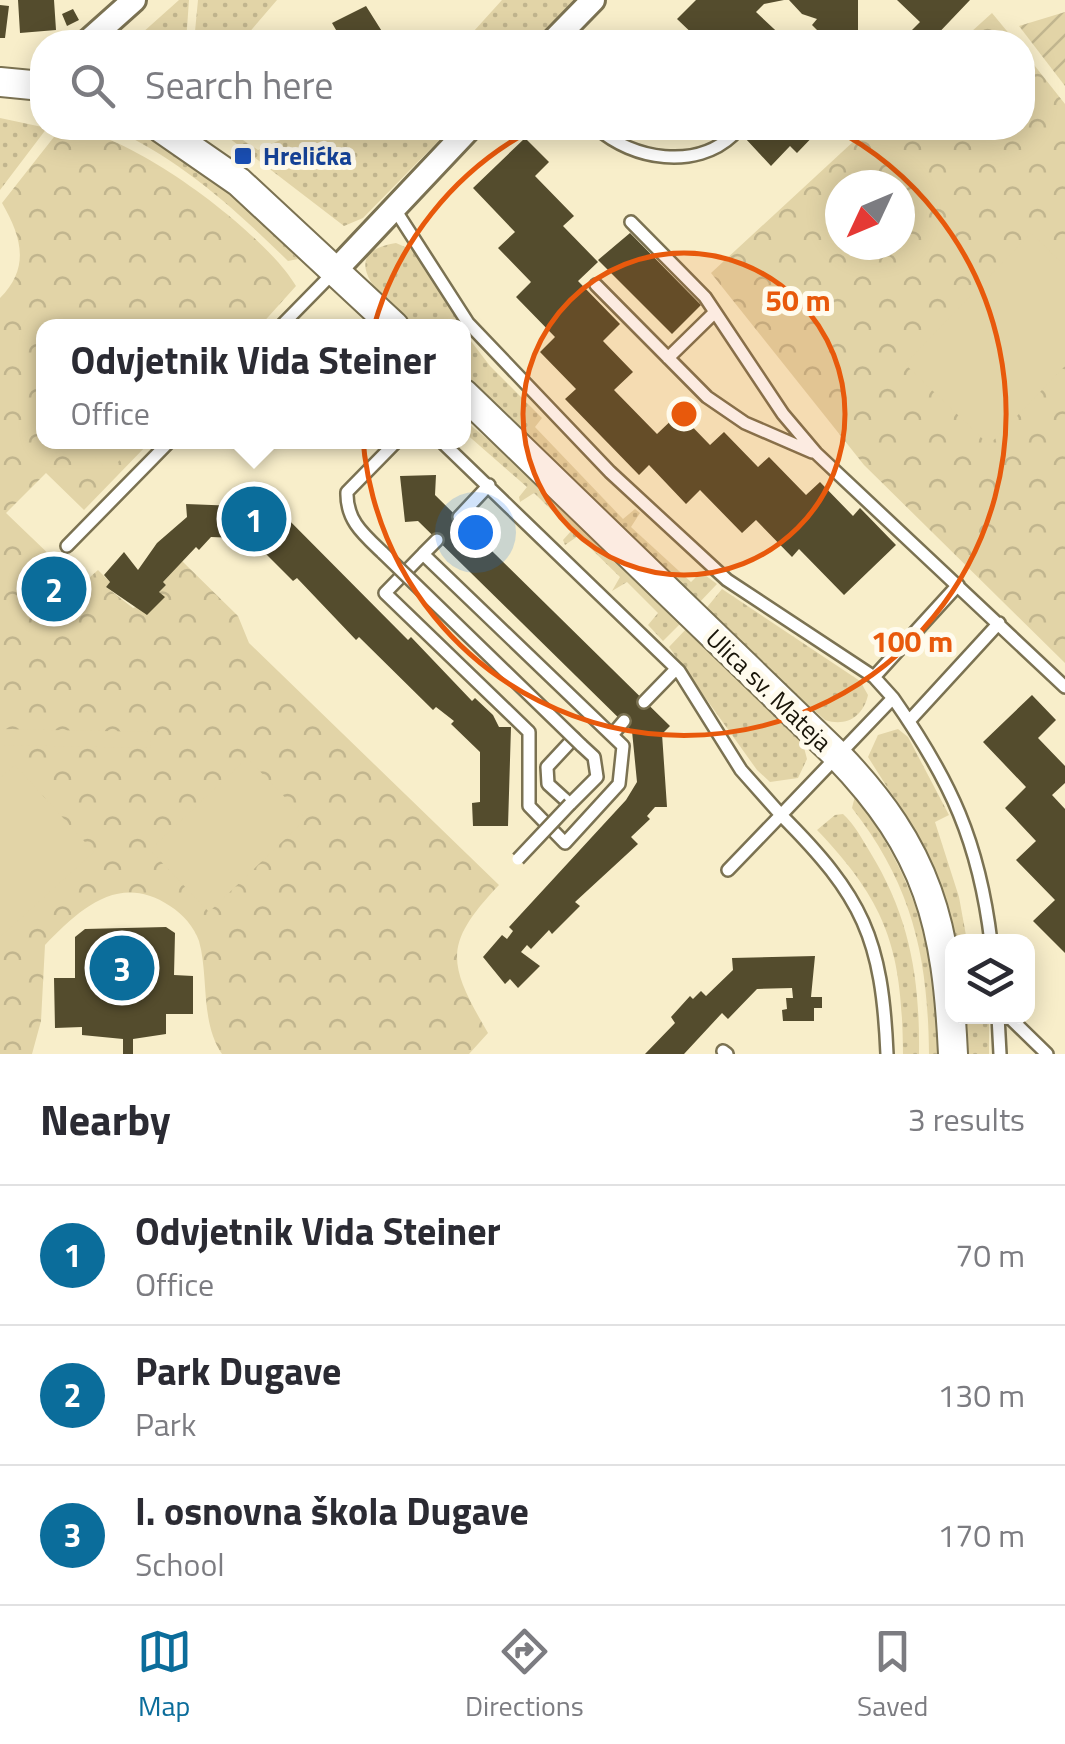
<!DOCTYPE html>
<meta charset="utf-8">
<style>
:root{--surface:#fff;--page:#f7f7f7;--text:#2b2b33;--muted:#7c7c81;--line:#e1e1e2;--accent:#0b6d9b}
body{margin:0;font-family:"Titillium Web",sans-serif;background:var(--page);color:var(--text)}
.controls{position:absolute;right:30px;bottom:30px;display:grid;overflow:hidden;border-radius:20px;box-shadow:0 5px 25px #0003}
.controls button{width:90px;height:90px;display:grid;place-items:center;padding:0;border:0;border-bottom:2px solid var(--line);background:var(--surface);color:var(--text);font:50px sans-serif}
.compass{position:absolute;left:825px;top:170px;width:90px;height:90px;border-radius:50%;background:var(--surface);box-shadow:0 5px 25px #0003;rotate:226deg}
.you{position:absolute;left:475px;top:532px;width:35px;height:35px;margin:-25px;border:8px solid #fff;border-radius:50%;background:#1a73e8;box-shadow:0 0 0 15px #1a73e833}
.badge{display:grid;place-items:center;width:65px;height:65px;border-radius:50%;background:var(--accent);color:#fff;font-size:32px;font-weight:700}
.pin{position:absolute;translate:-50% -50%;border:5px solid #fff;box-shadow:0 2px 10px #0006}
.popup{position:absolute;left:36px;top:319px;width:435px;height:130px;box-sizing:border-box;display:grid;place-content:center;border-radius:20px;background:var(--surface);filter:drop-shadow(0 2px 8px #0005);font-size:32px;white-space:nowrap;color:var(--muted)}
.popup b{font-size:38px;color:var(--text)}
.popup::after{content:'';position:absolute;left:50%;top:100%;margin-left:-20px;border:20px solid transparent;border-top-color:var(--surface)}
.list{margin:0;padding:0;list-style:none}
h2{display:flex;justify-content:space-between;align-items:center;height:130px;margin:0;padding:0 40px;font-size:42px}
h2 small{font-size:32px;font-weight:400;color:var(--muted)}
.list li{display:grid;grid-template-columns:65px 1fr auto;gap:30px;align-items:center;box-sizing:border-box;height:140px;padding:0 40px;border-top:2px solid var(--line)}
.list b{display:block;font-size:38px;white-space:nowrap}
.list p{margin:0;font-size:32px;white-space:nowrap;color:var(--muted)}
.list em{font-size:32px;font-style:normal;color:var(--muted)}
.icon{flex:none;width:55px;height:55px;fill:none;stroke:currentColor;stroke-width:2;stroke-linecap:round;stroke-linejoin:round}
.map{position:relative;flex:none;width:1065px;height:1054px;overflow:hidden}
.search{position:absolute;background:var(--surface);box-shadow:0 5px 25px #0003;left:30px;right:30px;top:30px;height:110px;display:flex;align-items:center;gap:25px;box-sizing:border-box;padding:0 35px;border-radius:40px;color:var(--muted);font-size:38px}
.sheet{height:550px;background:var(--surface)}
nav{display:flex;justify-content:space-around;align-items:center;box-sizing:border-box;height:140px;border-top:2px solid var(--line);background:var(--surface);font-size:28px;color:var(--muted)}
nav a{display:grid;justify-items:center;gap:5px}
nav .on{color:var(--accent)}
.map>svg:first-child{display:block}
</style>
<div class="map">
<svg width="1065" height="1054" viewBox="0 0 1065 1054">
<defs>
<pattern id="grass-dots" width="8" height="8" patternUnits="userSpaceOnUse" patternTransform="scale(2.5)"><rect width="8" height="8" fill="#e2d4a7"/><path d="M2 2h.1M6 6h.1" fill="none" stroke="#c1b58e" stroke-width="1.8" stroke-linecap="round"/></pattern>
<pattern id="park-crowns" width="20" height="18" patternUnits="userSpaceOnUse" patternTransform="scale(2.5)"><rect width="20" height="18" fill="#e2d4a7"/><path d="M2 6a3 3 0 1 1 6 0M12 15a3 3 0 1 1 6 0" fill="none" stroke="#c1b58e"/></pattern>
<pattern id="garden-furrows" width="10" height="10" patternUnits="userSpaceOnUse" patternTransform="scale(2.5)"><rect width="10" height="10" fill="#e2d4a7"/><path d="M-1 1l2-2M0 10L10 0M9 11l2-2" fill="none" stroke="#c1b58e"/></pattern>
</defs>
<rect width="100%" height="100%" fill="#f8eeca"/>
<path fill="url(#grass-dots)" d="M179,0H189L186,42H110L121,31L132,42Z
M198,0H277L241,42H194Z
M502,0H577L534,42H464Z
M0,118L47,128L0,190Z
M111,128H136L218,181L298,259L288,261C234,208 180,159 111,128Z
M216,128H225L258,150L307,128H451L363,218L344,226Z
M396,243L414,251L461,326H412C391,306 328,254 396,243Z
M464,332L490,366L542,418L535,427L623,519L635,509L640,513L631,527L691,582L701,572L717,584L698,604L464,377Z
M464,420L506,454L683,621L663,641L648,625L658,613L627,582L612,591L620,577L578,536L565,545L563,540L572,530L534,493L520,502L519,497L527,487L464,432Z
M722,589L860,681L868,695C863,717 846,727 825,720L704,611Z
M688,627L802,740L807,759L798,778L770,782L757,770L669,647Z
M898,729L908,737L949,815L935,822L959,897L967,941L952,942L938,883L920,839L868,757L878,735Z
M855,796C914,874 939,956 939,1054H929C928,958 913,886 852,808Z
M843,814C855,825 862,839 870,852C910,917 920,979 919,1054H903C902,952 889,905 817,830L835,815Z
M961,1017H989V1054H965Z"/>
<path fill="url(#park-crowns)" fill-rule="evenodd" d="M992,13L1016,42H960Z
M1023,51L1065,104V663L864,465L711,273L868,128H1022ZM840,185H900V245H840Z
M61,128C124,126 264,232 296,286L260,326H44V442H150L84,510L46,473L6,513L81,585L98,570L110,582L106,587L133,608L164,597L159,592L166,585L163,582L182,561L238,616L249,643L499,885C443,944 447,963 488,1033L469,1054H222C200,1022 209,977 199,941C194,927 183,914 170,906C119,872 80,909 45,945L41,1021L32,1054H0V298C31,267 21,236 2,203Z"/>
<path fill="url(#garden-furrows)" d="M1065,12V86L1019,26Z"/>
<path fill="#e2d4a7" d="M1031,233L1065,266V366L989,445L905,364Z
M100,442H138L109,471L89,452Z
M0,729L151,732L150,748L0,745Z
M247,758L306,819L209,912L150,850Z
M15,765L94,852L0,937V778Z"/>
<path fill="#544c2d" d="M18,0H54L56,30L20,33Z
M696,0H784L764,4L756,12L788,42H697L699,40L677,19Z
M789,0H858V31L869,42H829L812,25L817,19L802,14Z
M897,0H970L930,42H900L920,22Z
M0,5L9,6L5,38H0Z
M366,6L383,33L364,42H343L332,23Z
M73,9L79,20L67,26L62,14Z
M756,128H821L797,153L790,146L771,166L745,138Z
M525,138L549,162L535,176L574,216L563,226L598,262L578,281L620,324L603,341L633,372L614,390L657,434L679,413L710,445L724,432L758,467L769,457L806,495L820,482L853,516L860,508L896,545L844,595L799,549L792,557L756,520L742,533L700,490L686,504L649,465L639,475L565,399L576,389L540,352L555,337L516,297L531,282L498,248L515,232L473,188Z
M630,233L701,305L672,334L598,260Z
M436,475L435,495L670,726L662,734L667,807H655L647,816L650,819L631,837L638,844L575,902L580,906L552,934L549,930L531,949L527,945L521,952L540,966L518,988L510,979L505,984L483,957L502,935L507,939L513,931L509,927L626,800L637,782L632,731L418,521L405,522L400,476Z
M268,499L408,640L411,637L472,701L475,698L493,715L499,727H511L508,826H473L472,803L480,802V752L451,724L454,721L436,707L433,710L359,637L356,640L297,578L293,581L266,554L273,546L263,539L211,537L199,550L196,547L163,582L166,585L159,592L165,597L147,615L106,587L110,582L104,575L124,552L138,570L157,543L187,517L186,504L261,507Z
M1032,695L1056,720L1038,738L1065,766V783L1052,795L1065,809V953L1033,921L1055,900L1016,860L1036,841L1005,808L1026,787L983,742Z
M166,927L175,933L174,975L193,976V1014H166V1034L133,1039V1054H123V1039L82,1035V1027L55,1028L54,978H75V937L85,929Z
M815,956L811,997H822V1008H814V1021H783L782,1010L787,1009L786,998H793L792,988L757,989L728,1019L722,1013L684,1054H645L675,1023L671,1017L690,996L693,999L701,991L706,996L733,970L732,958Z"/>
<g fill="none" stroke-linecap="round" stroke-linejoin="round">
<g stroke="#7b7252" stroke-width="16">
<path id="service" d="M597,128C633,160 696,170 733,135
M394,208L468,323L610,472L727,580L874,677L893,698L781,815C863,897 882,938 887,1054
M631,222L705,297L783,414L816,453L1065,687
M596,285L707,397L745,423L812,452
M281,326L333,273
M668,358L715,312
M442,442L679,671L741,770L781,815L728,870
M459,517L489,485
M67,546L169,442
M383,553C363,534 346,520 347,492L396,442
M423,554L385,593L529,732V806L565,843L619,784L623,746L423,554L437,540
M874,677L958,585
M893,698C951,781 979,842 991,942
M644,702L676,669
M909,721L999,623
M612,735L624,721
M574,738L547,767L548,784L570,804L597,777L594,757L581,745
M998,1016L1000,1054
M1008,1016L1047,1054
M723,1051L727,1054"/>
</g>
<g stroke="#7b7252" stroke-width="28">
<path id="minor" d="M87,42L134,0
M552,42L593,0
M336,270L470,128"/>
</g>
<g stroke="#7b7252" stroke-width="32">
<path id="tertiary" d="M0,82L42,86
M161,128L239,182L394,326
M464,394L837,755C929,850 947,925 953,1054"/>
</g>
<use href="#service" stroke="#fff" stroke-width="11"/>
<use href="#minor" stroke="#fff" stroke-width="22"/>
<use href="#tertiary" stroke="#fff" stroke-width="28"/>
<g stroke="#7b7252" stroke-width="16" stroke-linecap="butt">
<path id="service-bridge" d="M383,553L581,745
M518,859L570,804"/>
</g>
<use href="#service-bridge" stroke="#fff" stroke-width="11"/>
</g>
<circle cx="684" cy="414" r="161" fill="#e8590c" fill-opacity=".12"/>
<g fill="none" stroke="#e8590c" stroke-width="5">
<circle cx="684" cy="414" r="161"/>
<path d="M833 128A322 322 0 1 1 535 128"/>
</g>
<rect fill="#1a4fb4" stroke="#fffbed" stroke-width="4" x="233" y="146" width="20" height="20" rx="5"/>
<g text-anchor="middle" stroke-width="10" stroke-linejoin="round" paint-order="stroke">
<g font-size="25" font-weight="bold" fill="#164399" stroke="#fffbed" text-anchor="start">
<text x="263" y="165">Hrelićka</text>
</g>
<g font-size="25" fill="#191509" stroke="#fffbed">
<text transform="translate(769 690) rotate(44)" y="9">Ulica sv. Mateja</text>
</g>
</g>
<circle cx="684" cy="414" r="15" fill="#e8590c" stroke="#fffbed" stroke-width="5"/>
<g font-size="30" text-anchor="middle" font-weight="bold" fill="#e8590c" stroke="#fffbed" stroke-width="10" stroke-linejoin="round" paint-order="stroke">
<text x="798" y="311">50 m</text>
<text x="912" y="652">100 m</text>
</g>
</svg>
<div class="controls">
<button><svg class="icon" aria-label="layers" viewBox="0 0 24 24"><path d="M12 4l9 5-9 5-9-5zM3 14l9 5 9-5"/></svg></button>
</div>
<svg class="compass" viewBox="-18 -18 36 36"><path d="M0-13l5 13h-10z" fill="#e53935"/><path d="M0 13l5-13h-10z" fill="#7c7c81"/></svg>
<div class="you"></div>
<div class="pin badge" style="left:254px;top:519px">1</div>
<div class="popup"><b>Odvjetnik Vida Steiner</b>Office</div>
<div class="pin badge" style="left:54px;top:589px">2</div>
<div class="pin badge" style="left:122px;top:968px">3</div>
<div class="search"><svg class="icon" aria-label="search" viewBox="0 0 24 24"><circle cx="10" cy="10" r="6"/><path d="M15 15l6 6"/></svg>Search here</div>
</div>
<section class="sheet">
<h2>Nearby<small>3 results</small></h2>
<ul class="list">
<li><span class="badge">1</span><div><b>Odvjetnik Vida Steiner</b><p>Office</p></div><em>70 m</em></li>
<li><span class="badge">2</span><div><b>Park Dugave</b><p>Park</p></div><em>130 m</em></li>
<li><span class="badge">3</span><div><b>I. osnovna škola Dugave</b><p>School</p></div><em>170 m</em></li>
</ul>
</section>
<nav>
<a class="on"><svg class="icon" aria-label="map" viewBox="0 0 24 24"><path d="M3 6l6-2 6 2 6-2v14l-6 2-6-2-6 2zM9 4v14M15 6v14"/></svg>Map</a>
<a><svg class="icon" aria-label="directions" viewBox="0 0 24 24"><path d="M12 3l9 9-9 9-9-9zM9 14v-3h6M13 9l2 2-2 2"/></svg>Directions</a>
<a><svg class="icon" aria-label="saved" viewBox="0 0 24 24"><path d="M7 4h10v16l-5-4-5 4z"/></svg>Saved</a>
</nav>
